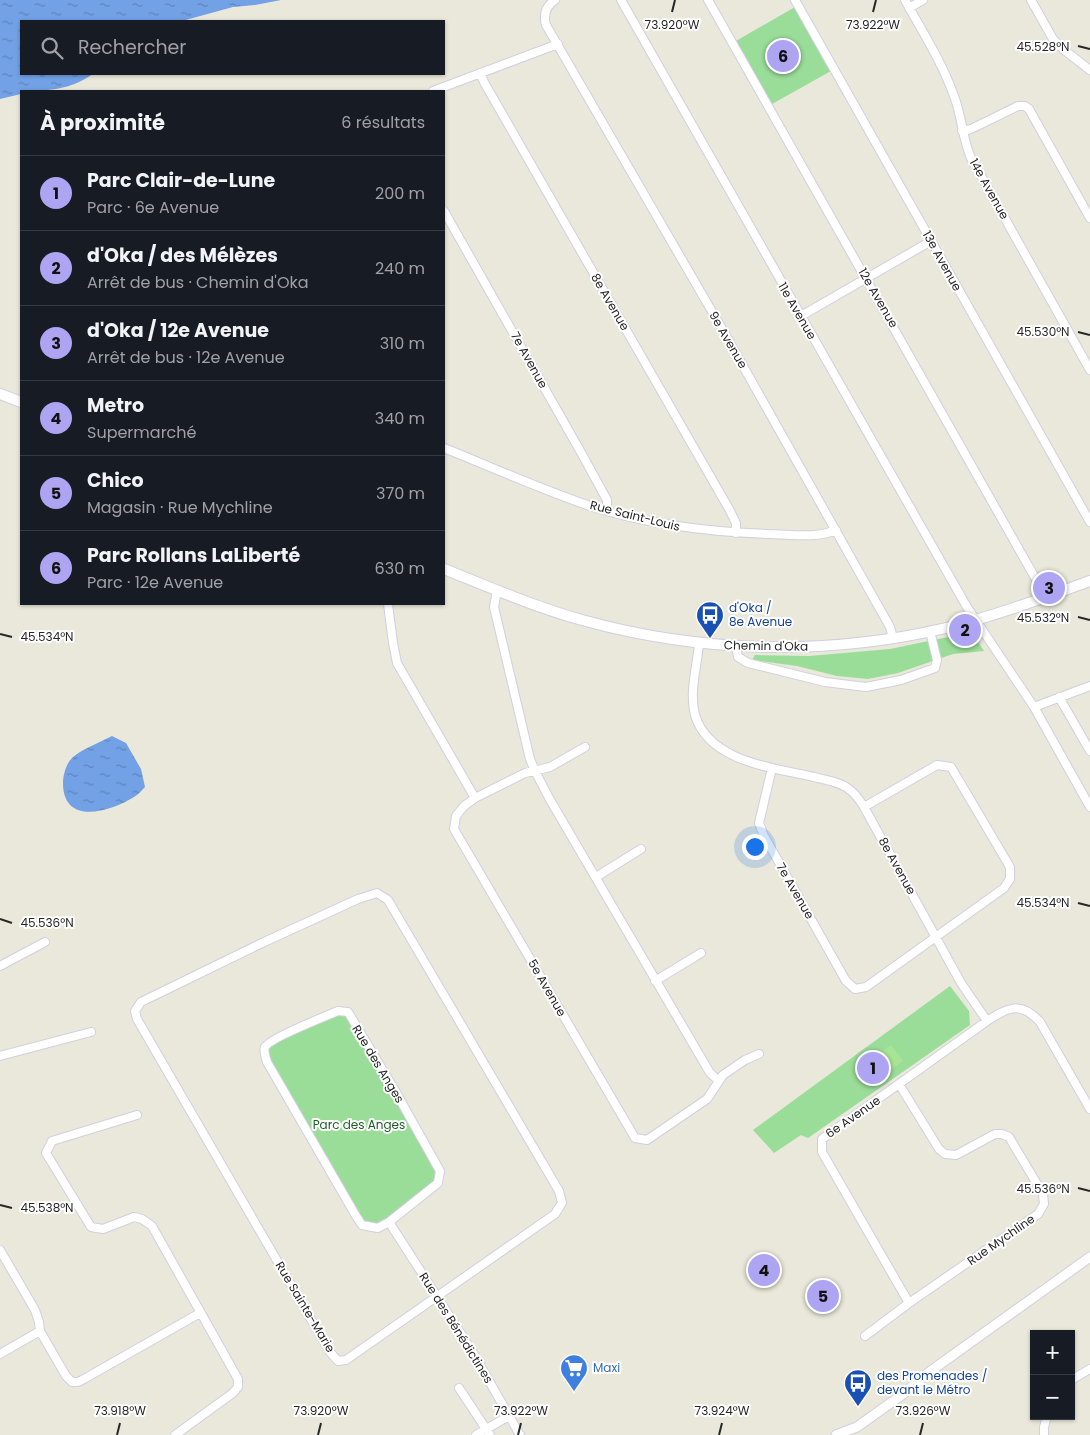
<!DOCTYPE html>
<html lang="fr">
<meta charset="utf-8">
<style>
:root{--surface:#171b24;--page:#20242c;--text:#f1f3f6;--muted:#9ea1a6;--line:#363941;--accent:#ada4f2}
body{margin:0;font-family:Poppins,sans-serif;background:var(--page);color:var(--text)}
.controls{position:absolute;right:15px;bottom:15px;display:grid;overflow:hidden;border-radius:0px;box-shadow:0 1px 4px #0004}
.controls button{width:45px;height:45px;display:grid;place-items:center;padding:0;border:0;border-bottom:1px solid var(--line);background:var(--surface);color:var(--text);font:25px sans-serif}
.you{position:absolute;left:754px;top:846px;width:18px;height:18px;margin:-12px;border:4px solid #fff;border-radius:50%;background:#1a73e8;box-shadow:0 0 0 8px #1a73e833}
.badge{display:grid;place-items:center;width:32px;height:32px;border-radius:50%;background:var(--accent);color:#111;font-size:16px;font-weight:700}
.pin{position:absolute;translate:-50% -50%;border:2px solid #fff;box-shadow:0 1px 5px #0006}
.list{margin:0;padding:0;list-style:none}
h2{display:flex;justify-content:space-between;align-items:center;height:65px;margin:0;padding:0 20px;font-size:21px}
h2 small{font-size:16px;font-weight:400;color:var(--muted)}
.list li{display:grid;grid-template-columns:32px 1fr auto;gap:15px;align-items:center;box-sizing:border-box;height:75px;padding:0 20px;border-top:1px solid var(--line)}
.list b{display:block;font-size:19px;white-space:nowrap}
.list p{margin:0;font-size:16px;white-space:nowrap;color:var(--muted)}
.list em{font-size:16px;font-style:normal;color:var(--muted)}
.icon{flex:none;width:28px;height:28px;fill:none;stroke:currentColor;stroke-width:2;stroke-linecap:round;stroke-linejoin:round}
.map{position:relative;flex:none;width:1090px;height:1435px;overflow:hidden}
.search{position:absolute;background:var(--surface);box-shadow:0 1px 4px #0004;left:20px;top:20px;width:425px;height:55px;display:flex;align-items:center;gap:12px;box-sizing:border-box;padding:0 18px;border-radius:0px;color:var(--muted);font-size:19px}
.panel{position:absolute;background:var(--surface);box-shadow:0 1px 4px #0004;left:20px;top:90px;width:425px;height:515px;border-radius:0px}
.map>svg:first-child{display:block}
</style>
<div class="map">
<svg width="1090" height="1435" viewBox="0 0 1090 1435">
<defs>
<pattern id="water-ripples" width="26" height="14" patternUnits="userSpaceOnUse" patternTransform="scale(1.25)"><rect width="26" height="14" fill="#72a1e6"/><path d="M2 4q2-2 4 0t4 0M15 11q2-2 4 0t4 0" fill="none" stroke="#5e83ba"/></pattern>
</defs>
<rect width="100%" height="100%" fill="#e9e8da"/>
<path fill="#9add99" d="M795,7L831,71L772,104L736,41Z
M972,632L984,651L953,654L898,673L868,679L837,676L797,666L752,660L755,655L809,656L890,649Z
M950,986L969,1011L970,1025L808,1138L801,1135L774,1153L753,1130Z
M348,1012L440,1171L438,1183L378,1228L362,1225L267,1062L266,1045L320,1018Z"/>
<path fill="#a9e495" d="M891,1045L903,1061L873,1083L861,1067Z"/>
<path fill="url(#water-ripples)" d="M0,0H281L255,5L233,7L182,21H21V74H93C70,90 48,91 21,91V94L0,99Z
M112,736L126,743L141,769L145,787C142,790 138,795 134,797C110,812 63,826 63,783C63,775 66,764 72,758C80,750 101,742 112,736Z"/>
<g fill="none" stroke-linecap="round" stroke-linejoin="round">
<g stroke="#d1cfe0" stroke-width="10">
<path id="minor" d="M555,0C546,6 543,14 546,25L725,334L890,627L893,638
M621,0L967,607L1034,707L1090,686
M708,0L1038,583L1045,597
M795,0L1090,522
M905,0C922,31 942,62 954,96C962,116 962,138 971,158L1090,370
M1031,0L1053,39L1063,49L1090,70
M909,8L923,0
M480,73L485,84L729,509L736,523V533
M433,91L558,44
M962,131L971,129L1018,106H1025L1029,109L1090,218
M444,211L583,456L607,500V511
M801,316L931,241
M444,448C494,468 544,491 596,508C652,525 710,532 768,534C790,534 816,539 836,530
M497,590L494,607L530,759L535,771L549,798L710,1073L718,1080
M388,604L393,643L397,663L475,798
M699,644C697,667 689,692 695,715C709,762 774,768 814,777C826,780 841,782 850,790C856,794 860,801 864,807L961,983L987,1021
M736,646L738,657L748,663L825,682L866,687L901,680L935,668L937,660L930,631
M1059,697L1090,751
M1034,707L1090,807
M585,747L550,767L525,773L475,798L464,806L456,816L454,829L635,1138L647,1140L707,1099L723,1075L745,1060L759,1054
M772,768L759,823L764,836L846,981L855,989L866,987L1004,888L1010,879V867L951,767L937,765L864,807
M596,877L641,849
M377,893L388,900L559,1191L562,1203L555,1214L346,1360L338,1361L330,1352L137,1019L135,1011L141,1002L262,943L358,899Z
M0,966L45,942
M655,981L701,953
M338,1011L348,1012L394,1089L440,1171L438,1183L389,1222L378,1228L362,1225L356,1216L267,1062C266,1057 263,1052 265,1047C270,1038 326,1016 338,1011Z
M0,1056L91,1032
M137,1115L52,1141L46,1153L91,1227L103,1229L134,1217L142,1219L152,1226L238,1379V1387L233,1393L175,1435
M389,1222L472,1351L520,1435
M0,1250L35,1310L39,1322L40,1331L66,1376L72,1382H78L84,1379L200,1313
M909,1303L822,1152V1139L987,1021C1008,1007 1021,1001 1040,1022L1090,1109
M865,1336L909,1303L1038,1214L1044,1204L1043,1194L1009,1137L1002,1134H995L956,1155L945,1154L939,1149L899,1084
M0,1354L40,1331
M1071,1380L1090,1369
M459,1388L490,1435
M476,1435L509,1416
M1044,1435V1427L1047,1416"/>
</g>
<g stroke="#d1cfe0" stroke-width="11">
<path id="tertiary" d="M836,1435L857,1427L903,1394L932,1370L1090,1257"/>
</g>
<g stroke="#d1cfe0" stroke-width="12">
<path id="secondary" d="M0,394L21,402
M444,569C489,587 535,607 582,620C701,653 826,656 946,628C995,616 1043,598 1090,581"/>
</g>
<use href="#minor" stroke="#fff" stroke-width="8"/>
<use href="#tertiary" stroke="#fff" stroke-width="9"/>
<use href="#secondary" stroke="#fff" stroke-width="10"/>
</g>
<path fill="none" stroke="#272727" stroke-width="2" d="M672,12L675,0M873,12L876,0M1078,46L1090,49M1078,332L1090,335M1078,617L1090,620M0,634L12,637M1078,903L1090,906M0,919L12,923M1078,1188L1090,1191M0,1205L12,1208M117,1435L120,1423M318,1435L321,1423M518,1435L521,1423M719,1435L722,1423M920,1435L923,1423"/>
<defs>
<g id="bus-pin" transform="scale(1.4375)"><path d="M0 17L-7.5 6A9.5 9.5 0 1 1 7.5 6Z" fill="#1a4fb4" stroke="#fff"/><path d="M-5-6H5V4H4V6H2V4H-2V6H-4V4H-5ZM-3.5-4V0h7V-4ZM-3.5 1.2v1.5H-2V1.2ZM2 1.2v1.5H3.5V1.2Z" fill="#fff"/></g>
<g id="supermarket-pin" transform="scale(1.4375)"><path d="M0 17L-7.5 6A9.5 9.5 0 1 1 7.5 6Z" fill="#3f7fe0" stroke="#fff"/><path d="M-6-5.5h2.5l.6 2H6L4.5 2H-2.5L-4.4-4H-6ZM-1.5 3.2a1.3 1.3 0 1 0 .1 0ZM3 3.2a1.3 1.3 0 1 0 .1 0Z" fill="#fff"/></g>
</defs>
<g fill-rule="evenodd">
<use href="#bus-pin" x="710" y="615"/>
<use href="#supermarket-pin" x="574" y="1368"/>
<use href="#bus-pin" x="858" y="1383"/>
</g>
<g text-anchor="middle" stroke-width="4" stroke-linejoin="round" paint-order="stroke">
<g font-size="12" fill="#272727" stroke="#fff">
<text transform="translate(989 189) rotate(61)" y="4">14e Avenue</text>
<text transform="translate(942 261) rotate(61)" y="4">13e Avenue</text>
<text transform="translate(878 298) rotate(60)" y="4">12e Avenue</text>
<text transform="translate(610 302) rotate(60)" y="4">8e Avenue</text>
<text transform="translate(797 311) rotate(60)" y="4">11e Avenue</text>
<text transform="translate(728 340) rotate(60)" y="4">9e Avenue</text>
<text transform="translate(529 360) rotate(61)" y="4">7e Avenue</text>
<text transform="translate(635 516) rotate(14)" y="4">Rue Saint-Louis</text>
<text transform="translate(766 646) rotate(1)" y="4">Chemin d'Oka</text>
<text transform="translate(897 866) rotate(61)" y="4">8e Avenue</text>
<text transform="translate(795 891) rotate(60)" y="4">7e Avenue</text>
<text transform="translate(547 988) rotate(60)" y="4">5e Avenue</text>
<text transform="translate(378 1064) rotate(59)" y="4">Rue des Anges</text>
<text transform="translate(853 1117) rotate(-35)" y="4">6e Avenue</text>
<text transform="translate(1001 1240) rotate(-35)" y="4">Rue Mychline</text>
<text transform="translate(305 1307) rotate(59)" y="4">Rue Sainte-Marie</text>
<text transform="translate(456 1328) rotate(58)" y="4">Rue des Bénédictines</text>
</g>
<g font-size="12" fill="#164399" stroke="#fff" text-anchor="start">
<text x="729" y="612">d'Oka /<tspan x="729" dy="14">8e Avenue</tspan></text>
<text x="877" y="1380">des Promenades /<tspan x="877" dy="14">devant le Métro</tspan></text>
</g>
<g font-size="12" fill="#1e5e25" stroke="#fff">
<text x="359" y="1129">Parc des Anges</text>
</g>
<g font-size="12" fill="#366cbe" stroke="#fff" text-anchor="start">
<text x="593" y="1372">Maxi</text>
</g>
</g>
<g font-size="12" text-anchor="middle" fill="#272727" stroke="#fff" stroke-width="4" stroke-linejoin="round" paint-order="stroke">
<text x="672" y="29">73.920°W</text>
<text x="873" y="29">73.922°W</text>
<text x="1043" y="51">45.528°N</text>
<text x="1043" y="336">45.530°N</text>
<text x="1043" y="622">45.532°N</text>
<text x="47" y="641">45.534°N</text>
<text x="1043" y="907">45.534°N</text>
<text x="47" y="927">45.536°N</text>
<text x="1043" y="1193">45.536°N</text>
<text x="47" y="1212">45.538°N</text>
<text x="120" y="1415">73.918°W</text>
<text x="321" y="1415">73.920°W</text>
<text x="521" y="1415">73.922°W</text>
<text x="722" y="1415">73.924°W</text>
<text x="923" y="1415">73.926°W</text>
</g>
</svg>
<div class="controls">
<button>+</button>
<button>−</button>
</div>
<div class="you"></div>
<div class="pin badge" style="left:873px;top:1068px">1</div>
<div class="pin badge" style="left:965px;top:630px">2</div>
<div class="pin badge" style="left:1049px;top:588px">3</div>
<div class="pin badge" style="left:764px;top:1270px">4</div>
<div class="pin badge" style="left:823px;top:1296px">5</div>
<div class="pin badge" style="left:783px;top:56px">6</div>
<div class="search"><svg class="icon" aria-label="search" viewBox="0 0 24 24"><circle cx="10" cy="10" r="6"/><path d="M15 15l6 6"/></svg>Rechercher</div>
<section class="panel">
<h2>À proximité<small>6 résultats</small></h2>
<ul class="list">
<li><span class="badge">1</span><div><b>Parc Clair-de-Lune</b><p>Parc · 6e Avenue</p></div><em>200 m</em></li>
<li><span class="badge">2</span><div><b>d'Oka / des Mélèzes</b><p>Arrêt de bus · Chemin d'Oka</p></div><em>240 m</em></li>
<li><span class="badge">3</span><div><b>d'Oka / 12e Avenue</b><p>Arrêt de bus · 12e Avenue</p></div><em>310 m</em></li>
<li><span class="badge">4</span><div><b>Metro</b><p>Supermarché</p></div><em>340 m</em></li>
<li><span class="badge">5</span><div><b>Chico</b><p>Magasin · Rue Mychline</p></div><em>370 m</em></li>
<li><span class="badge">6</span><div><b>Parc Rollans LaLiberté</b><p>Parc · 12e Avenue</p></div><em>630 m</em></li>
</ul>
</section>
</div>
